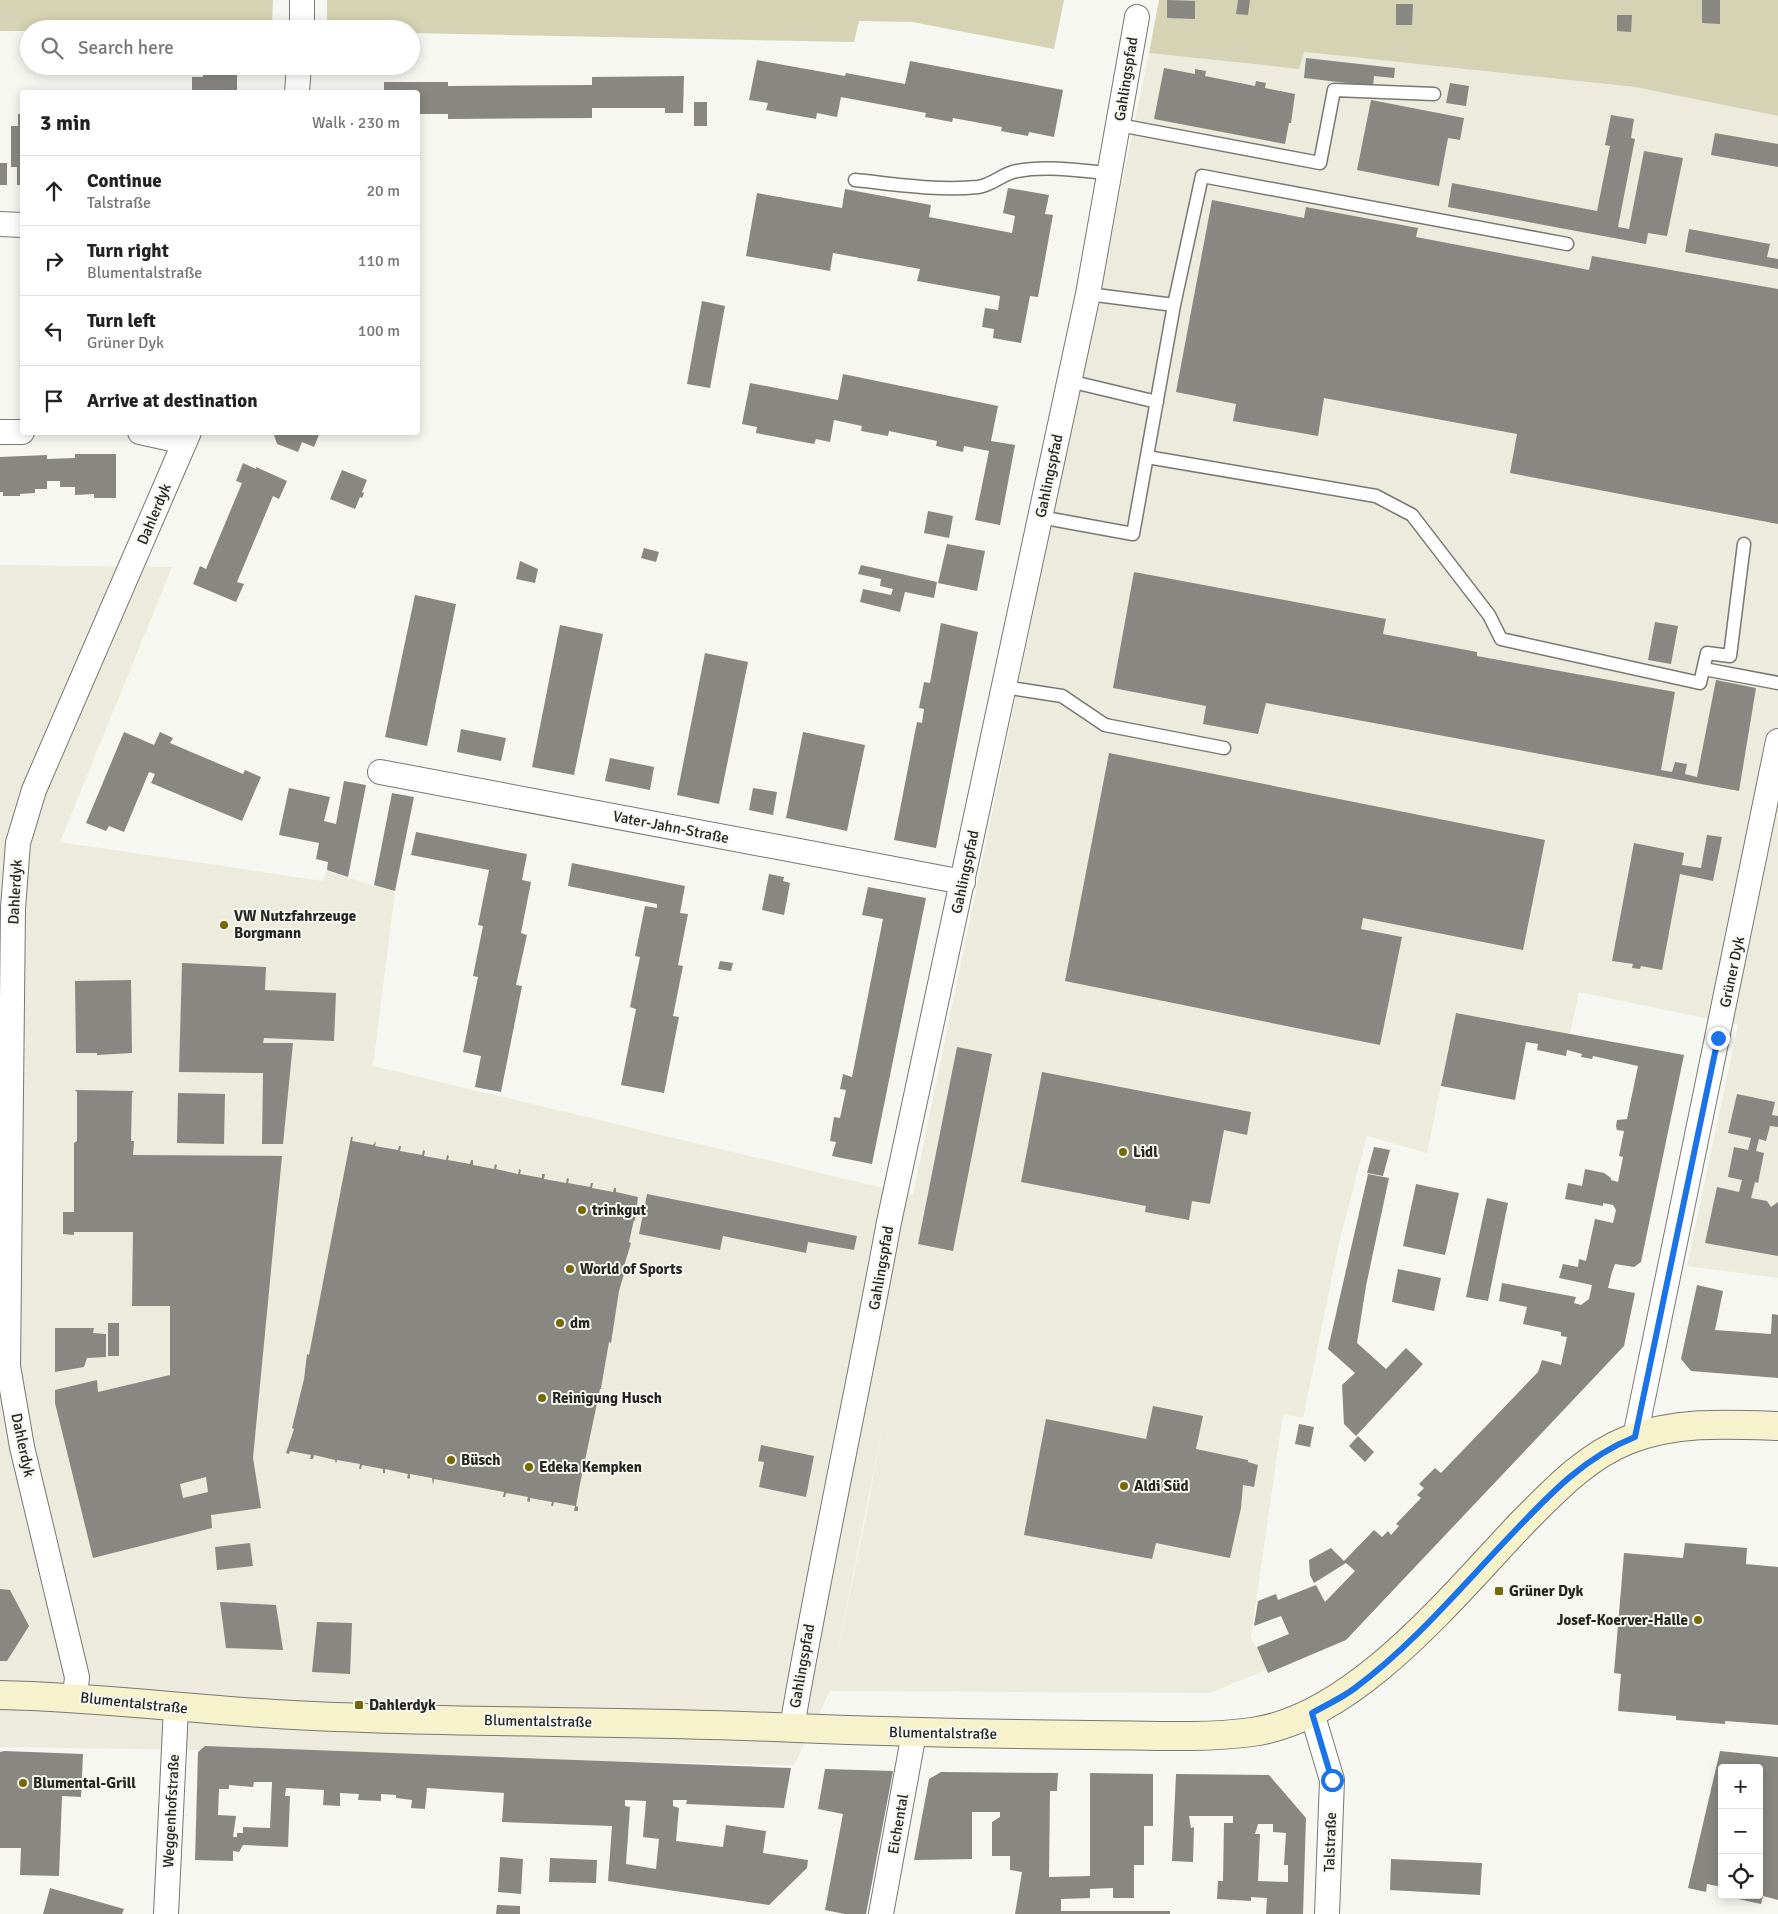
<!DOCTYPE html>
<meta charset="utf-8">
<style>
:root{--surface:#fff;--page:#f2f2f2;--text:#222;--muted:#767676;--line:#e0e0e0}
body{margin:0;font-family:Signika,sans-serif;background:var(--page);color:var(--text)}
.controls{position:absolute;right:15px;bottom:15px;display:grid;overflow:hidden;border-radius:5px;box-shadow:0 2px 12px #0003}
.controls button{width:45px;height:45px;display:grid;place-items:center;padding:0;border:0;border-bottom:1px solid var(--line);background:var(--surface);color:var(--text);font:25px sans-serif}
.stop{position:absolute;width:15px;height:15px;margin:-11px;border:4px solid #1a73e8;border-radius:50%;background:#fff}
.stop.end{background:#1a73e8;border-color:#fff;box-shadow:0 1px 5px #0008}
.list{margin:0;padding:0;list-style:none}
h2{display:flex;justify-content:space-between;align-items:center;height:65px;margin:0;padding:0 20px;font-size:21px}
h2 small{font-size:16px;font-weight:400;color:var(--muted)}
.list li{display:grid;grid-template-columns:32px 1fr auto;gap:15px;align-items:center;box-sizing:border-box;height:70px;padding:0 20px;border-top:1px solid var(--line)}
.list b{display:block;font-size:19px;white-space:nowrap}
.list p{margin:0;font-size:16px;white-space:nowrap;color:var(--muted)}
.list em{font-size:16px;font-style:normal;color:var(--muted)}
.icon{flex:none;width:28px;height:28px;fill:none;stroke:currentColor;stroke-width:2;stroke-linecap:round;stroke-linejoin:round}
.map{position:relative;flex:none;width:1778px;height:1914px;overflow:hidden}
.search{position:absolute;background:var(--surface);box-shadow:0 2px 12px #0003;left:20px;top:20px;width:400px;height:55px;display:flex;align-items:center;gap:12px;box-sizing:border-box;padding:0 18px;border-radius:28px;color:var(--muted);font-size:19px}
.panel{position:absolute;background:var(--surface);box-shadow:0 2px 12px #0003;left:20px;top:90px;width:400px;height:345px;border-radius:5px}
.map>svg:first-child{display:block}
</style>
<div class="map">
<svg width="1778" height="1914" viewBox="0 0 1778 1914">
<rect width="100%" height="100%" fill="#f7f7f1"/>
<path fill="#ecebde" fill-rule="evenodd" d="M1303,52L1635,87L1778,116V1278L1687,1266L1738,1025L1579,992L1570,1034L1456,1013L1427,1153L1367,1136L1339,1243L1303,1418L1283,1414L1251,1637L1268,1669L1210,1693L830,1691L794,1765L515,1760L203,1750L0,1747V565L172,567L60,842L323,881L326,871L395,892L373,1066L913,1195L1149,53L1299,69ZM883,1424L866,1516L838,1651V1650Z"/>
<path fill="#d6d3b4" d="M0,0H273L272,27L29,29V31H0Z
M327,0H1064L1054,49L912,22L859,21L854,42L411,33V29H327Z
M1159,0H1778V116L1635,87L1304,52L1299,69L1149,53Z"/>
<path fill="#888782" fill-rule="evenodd" d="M1167,0L1195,1V19L1167,18Z
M1238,0H1250L1248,15L1236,14Z
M1702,0H1720V24L1702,23Z
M1396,4H1413L1412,25H1396Z
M1617,15H1632L1631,32L1617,31Z
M1306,58L1395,68L1394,78L1374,76L1373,86L1304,78Z
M757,60L845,76L846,73L905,84L910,61L1063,90L1054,137L1029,132L1028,136L1001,131L1002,127L953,118L952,122L925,117L926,113L841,97L837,117L817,113L816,119L766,110L768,103L749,100Z
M203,66H237V92H192V77H203Z
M1164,68L1195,74V69L1206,71L1205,76L1255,86L1256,81L1266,83L1265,88L1295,94L1291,123H1289L1285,144L1154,119Z
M684,76L683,113H665V108H592V118L448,119V114H418V92H384V82H448V86L592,85V77Z
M1450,83L1469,86L1466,106L1446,103Z
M1371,100L1464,118L1460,140L1448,138L1439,186L1357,170Z
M694,102H707V126H694Z
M18,114H22V185H17V167H11V126H18Z
M1611,115L1634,119L1631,138L1635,139L1618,227L1629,229L1644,151L1683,158L1667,236L1648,233L1646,244L1448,207L1452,183L1597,211L1610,146L1605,145Z
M1715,133L1778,144V167L1711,155Z
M0,163H7V185H0Z
M1008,188L1049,195L1045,214L1053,215L1038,297L1030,296L1021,343L993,338L994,329L982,327L985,308L998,310L1000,296L917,281L920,269L833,253L830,271L746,256L757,193L842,208L845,189L931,205L929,217L1012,233L1015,216L1003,213Z
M1212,200L1304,218L1306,207L1418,228L1416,237L1589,270L1592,256L1778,289V524L1510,473L1517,434L1324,398L1318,436L1233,421L1236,404L1176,392Z
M1689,229L1770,244L1767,257L1778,259V269L1685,252Z
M702,301L725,306L710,388L687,384Z
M843,374L998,406L991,441L1015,445L1000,525L975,520L989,451L964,446L963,452L936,446L937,441L889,431L888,436L861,431L862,426L834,420L830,442L816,439L814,444L756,433L757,427L742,424L750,383L838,400Z
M269,432H320L314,447L302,442L298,452L277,444L274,435Z
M75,454H116V498H94V494L75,495V487H60V481H47V489H35V493L20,494V496H3V492H0V457L47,455V459L75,458Z
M243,463L256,469V467L287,481L279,499L273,496L237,582L244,584L236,602L193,584L200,566L206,569L242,483L236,481Z
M342,470L367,480L362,492L364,493L362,498L360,497L355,509L330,499Z
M928,511L953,516L949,538L924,533Z
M947,544L985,551L977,591L938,583Z
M644,548L659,552L656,562L641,558Z
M520,561L538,569L535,583L516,579Z
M861,565L937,582L934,598L905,592L900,612L860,602L863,589L891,595L893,589L880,586L881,579L858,574Z
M1134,572L1386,619L1383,634L1477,652V656L1675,692L1661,770L1672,772L1675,762L1687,764L1685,774L1697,777L1716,680L1756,688L1739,791L1266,703L1258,734L1203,724L1206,706L1113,688Z
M415,595L456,604L427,746L385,737Z
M1655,622L1678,626L1671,664L1648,660Z
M941,623L978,632L936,848L894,840L917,722L922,723L924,709L919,708L924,682L930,683Z
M560,625L603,634L574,775L532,767Z
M705,653L748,662L719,804L677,795Z
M461,729L506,738L501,761L457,752Z
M124,732L154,745L160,732L173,738L170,743L243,774L245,770L261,777L242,821L151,783L155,774L149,772L124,832L109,826L106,831L86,823Z
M803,732L865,745L847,831L786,818Z
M1109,753L1545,840L1523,950L1363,918L1361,929L1402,937L1380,1045L1065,981Z
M610,758L654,767L650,790L605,781Z
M344,781L366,785L348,877L327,870L328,862L316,859L319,843L279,835L289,788L330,797L324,821L336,824Z
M753,788L777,792L773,815L749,810Z
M392,793L414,797L395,891L374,885Z
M416,832L527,854L522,880L531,882L521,933L527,935L516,985L522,986L501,1092L475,1087L481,1056L463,1052L478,977L473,976L483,926L478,925L489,870L411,855Z
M1707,835L1722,837L1713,881L1680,874L1662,970L1641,966L1640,969L1632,968L1633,964L1612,961L1634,843L1684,853L1682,865L1701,868Z
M572,863L685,886L680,913L688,914L678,965L683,966L673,1016L679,1017L664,1093L621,1085L636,1009L630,1007L640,957L635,956L645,906L657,908V904L568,886Z
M769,874L784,877L783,881L790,883L784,915L762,910Z
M868,887L926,898L872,1164L832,1156L836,1142L830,1141L834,1117L840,1118L846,1090L840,1089L843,1074L852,1077L883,919L862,915Z
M720,961L733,963L731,971L718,969Z
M182,963L266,967L265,990L336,993L334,1041L264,1038L263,1043H293L283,1144H262L263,1073L179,1072Z
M131,980L132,1053L97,1055V1053H76L75,981Z
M1456,1013L1684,1055L1641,1262L1634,1267L1615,1264L1612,1272L1608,1288L1635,1293L1624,1346L1346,1640L1268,1673L1257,1647L1289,1634L1281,1616L1254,1626L1258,1601L1276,1594L1278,1600L1316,1585L1325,1602L1355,1571L1346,1563L1314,1583L1310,1575L1309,1560L1331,1548L1344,1561L1374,1530L1382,1537L1388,1531L1391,1535L1399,1526L1396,1524L1421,1498L1417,1495L1424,1488L1419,1484L1435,1468L1441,1473L1538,1372L1542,1360L1561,1365L1567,1337L1561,1336V1332L1523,1324L1527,1307L1499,1301L1502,1283L1576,1297L1574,1303L1581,1305L1589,1299L1592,1285L1559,1278L1563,1264L1578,1267L1579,1259L1586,1261L1595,1219L1613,1223L1616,1210L1613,1205L1603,1203V1206L1565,1199L1568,1183L1582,1186L1585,1169L1604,1173L1611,1178V1180L1618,1182L1623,1157L1619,1156L1624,1131L1617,1130L1616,1126L1617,1120L1627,1119L1638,1066L1593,1056L1592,1059L1581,1057L1582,1054L1567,1050L1566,1056L1537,1050L1538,1044L1526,1042L1515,1100L1441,1086Z
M957,1047L992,1054L953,1251L918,1244Z
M1042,1072L1251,1112L1247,1135L1224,1130L1210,1204L1192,1201L1189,1220L1145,1212L1146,1206L1021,1182Z
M75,1090L134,1091L132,1093L131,1141H134L133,1155L282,1156L253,1458L261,1508L211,1515L212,1528L93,1558L55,1403V1390L97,1380L98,1392L170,1375V1306H132L133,1232H74V1235L63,1234V1212H74V1143L77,1141V1092ZM206,1477L208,1492L183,1498L180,1484Z
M178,1093L225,1094L224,1144L177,1143Z
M1737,1094L1775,1102L1772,1115L1778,1116V1127L1770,1126L1766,1141L1759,1139L1756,1151L1764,1153L1758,1183L1755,1182L1751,1198L1767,1201L1771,1207L1778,1202V1256L1705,1243L1717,1187L1739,1192L1742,1180L1728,1177L1734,1147L1748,1150L1751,1138L1728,1133Z
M351,1137H353L352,1141L373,1145L376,1141L375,1146L398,1150L399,1146H401L400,1151L422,1155L423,1150L425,1151L424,1156L446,1160L447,1155L449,1156L448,1160L470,1164L471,1160H473V1165L494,1169L495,1164L497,1165L496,1169L518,1174L519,1169L521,1170L520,1174L542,1178V1174H545L544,1179L566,1183L567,1178L569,1179L568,1183L590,1187L591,1183H593L592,1188L613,1192L614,1188H616V1192L638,1197L635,1221L634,1220L629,1242L631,1243L624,1266L626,1267L619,1291L611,1343L609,1342L601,1388H603L600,1389L580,1484L576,1506L578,1507V1511H574L575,1506L554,1502L553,1506H551L552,1502L530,1498V1502L527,1501L528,1497L506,1493L505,1497H503L504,1492L434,1479L433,1485L432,1478L410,1474V1479L407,1478L408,1474L385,1469V1473H383V1469L362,1465L361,1469H359L360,1464L337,1460L336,1464L335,1460L314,1455L313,1459H310L311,1455L290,1451L289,1454L286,1453L294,1429L292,1428L304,1379L307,1354L309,1355Z
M1374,1147L1390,1150L1383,1176L1367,1173Z
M1368,1174L1389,1178L1366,1286L1357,1343L1386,1369L1406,1348L1423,1364L1356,1436L1344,1424L1342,1385L1355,1373L1328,1349Z
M1416,1184L1459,1193L1445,1255L1403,1246Z
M647,1194L857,1236L854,1250L808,1242L806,1253L723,1236L720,1250L639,1234Z
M1487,1198L1508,1203L1488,1301L1466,1297Z
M1398,1269L1441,1278L1434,1311L1392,1302Z
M1697,1285L1723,1291L1715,1330L1771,1334L1772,1314L1778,1315V1378L1691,1371L1681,1359Z
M108,1323H119V1356H108Z
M55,1328H94L93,1333L106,1334V1357L87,1358L84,1367L55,1372Z
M1153,1406L1203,1416L1196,1449L1248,1460V1462L1258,1465L1254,1487L1243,1485L1241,1508L1230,1558L1156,1543L1152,1559L1024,1535L1046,1419L1146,1439Z
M1299,1424L1314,1427L1310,1447L1295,1444Z
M1358,1436L1374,1452L1365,1462L1349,1446Z
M761,1445L814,1456L806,1497L759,1487L764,1462L758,1461Z
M250,1543L253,1566L217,1570L215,1547Z
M1685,1543L1747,1548L1746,1564L1778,1567V1725L1725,1721V1724L1676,1720V1716L1618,1711L1621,1674L1614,1673L1624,1553L1683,1558Z
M0,1589L10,1590L29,1626L7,1661H0Z
M220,1602L276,1605L283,1650L226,1648Z
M317,1622L352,1623L350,1674L312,1672Z
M205,1746L791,1768L784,1808L686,1804L687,1800H673V1806L679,1808L676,1841L723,1847L726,1825L766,1831L763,1853L808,1860L807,1868L769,1905L608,1881L612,1826L502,1822L504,1793L427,1788L425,1809L411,1808L412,1800L396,1798V1795L381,1794V1801L358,1800L359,1794L340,1793V1806L323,1805L324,1790L286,1788L285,1796H290L288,1847L243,1845L239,1852L233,1851V1861L195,1860L198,1752ZM254,1782H272L270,1828L243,1827V1833H237V1837H233L236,1816L218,1815L219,1789H229V1785L253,1787ZM625,1800L646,1801L643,1837L659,1839L656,1869L626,1864L630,1807L625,1806Z
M4,1751L83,1754L81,1797L62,1796L59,1876L20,1875L21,1848H0V1752Z
M1720,1751L1778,1757V1900L1763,1896L1761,1904L1724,1896L1759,1895V1768H1722V1887L1707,1884L1706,1892L1688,1888Z
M825,1769L893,1771L866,1914H845L825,1910L843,1814L818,1809Z
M941,1772L1058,1773L1057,1791H1050L1049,1877L1090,1876V1773L1153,1774V1826H1144V1865H1134V1898H1113V1888L1090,1889V1898L1061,1899V1911H1170V1914H1015L1022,1872L1010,1870V1856H992V1822L1000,1817V1812H972V1859L914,1860L929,1779Z
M1176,1774L1269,1775L1306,1818L1303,1914H1266L1267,1898L1251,1897V1901L1217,1899L1218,1881H1223L1224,1823H1233V1816H1189L1191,1828L1194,1827L1193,1862L1172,1861ZM1258,1824H1273V1832L1286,1833L1284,1865H1288V1882L1258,1881L1260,1834H1255Z
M500,1857L523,1859L521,1894L498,1892Z
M550,1858L597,1860L596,1883L549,1882Z
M1391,1859L1482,1863L1480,1895L1390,1890Z
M50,1888L124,1909L122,1914H43Z
M497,1905L520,1906V1914H496Z"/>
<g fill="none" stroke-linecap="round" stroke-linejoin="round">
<g stroke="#787772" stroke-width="15">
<path id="service" d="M1119,125L1320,163L1334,90L1434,94
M855,180C895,184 937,191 978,187C993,185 1003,173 1017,171C1047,165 1079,171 1110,173
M1174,305L1202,176L1567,244
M1069,381L1157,402
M1147,457L1376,496L1412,515L1489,615L1501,639L1700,683L1707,653L1730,656L1744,544
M1040,517L1133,534L1174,305L1088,294
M1704,669L1778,683
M1004,687L1062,696L1105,725L1224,748"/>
</g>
<g stroke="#787772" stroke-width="26">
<path id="minor" d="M302,29V0
M297,92L299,66
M0,224L22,225
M0,432H22
M140,432L185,442
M380,772L963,882
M1635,1437L1778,741
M75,1697L77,1677L22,1447L8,1366L13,908L18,843L34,790L189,432
M1312,1713L1332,1780L1327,1914
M792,1727C821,1558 858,1391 889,1222L1088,294L1137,17
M166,1914L176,1708
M881,1914L914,1733"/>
</g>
<g stroke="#787772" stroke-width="30">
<path id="secondary" d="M0,1695C98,1697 195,1710 293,1715C461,1724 629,1720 796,1728C894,1732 992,1734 1090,1735C1143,1735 1199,1739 1252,1732C1356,1718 1454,1594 1524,1521C1555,1490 1587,1456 1628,1440C1676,1421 1727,1424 1778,1426"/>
</g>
<use href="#service" stroke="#fff" stroke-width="12"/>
<use href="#minor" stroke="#fff" stroke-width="24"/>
<use href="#secondary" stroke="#f6f2cc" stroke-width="28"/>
</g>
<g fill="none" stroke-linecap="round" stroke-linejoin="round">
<path stroke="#1a73e8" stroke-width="6" d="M1332,1780L1312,1713C1326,1705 1342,1698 1355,1688C1413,1645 1461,1587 1511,1535C1548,1496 1584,1457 1635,1437L1718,1038"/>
</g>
<g fill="#736a03" stroke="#f7f7f1" stroke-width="2">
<circle cx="224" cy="925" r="5"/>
<circle cx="1123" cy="1152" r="5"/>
<circle cx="582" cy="1210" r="5"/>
<circle cx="570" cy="1269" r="5"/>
<circle cx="560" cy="1323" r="5"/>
<circle cx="542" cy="1398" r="5"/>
<circle cx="451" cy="1460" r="5"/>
<circle cx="529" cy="1467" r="5"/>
<circle cx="1124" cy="1486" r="5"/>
<rect x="1494" y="1586" width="10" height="10" rx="2.5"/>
<circle cx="1698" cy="1620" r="5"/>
<rect x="354" y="1700" width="10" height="10" rx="2.5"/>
<circle cx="23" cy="1783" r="5"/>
</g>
<g text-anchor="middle" stroke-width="4" stroke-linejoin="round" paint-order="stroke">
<g font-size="15" fill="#252523" stroke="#f7f7f1">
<text transform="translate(1126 79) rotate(-81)" y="5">Gahlingspfad</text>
<text transform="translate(1049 476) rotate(-78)" y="5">Gahlingspfad</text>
<text transform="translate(154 514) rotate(-67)" y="5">Dahlerdyk</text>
<text transform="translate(671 827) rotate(11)" y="5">Vater-Jahn-Straße</text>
<text transform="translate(965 872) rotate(-78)" y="5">Gahlingspfad</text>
<text transform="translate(15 892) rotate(-87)" y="5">Dahlerdyk</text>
<text transform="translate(1732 972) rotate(-78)" y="5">Grüner Dyk</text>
<text transform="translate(881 1268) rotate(-80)" y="5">Gahlingspfad</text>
<text transform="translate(23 1445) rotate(78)" y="5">Dahlerdyk</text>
<text transform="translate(802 1666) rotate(-80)" y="5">Gahlingspfad</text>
<text transform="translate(134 1703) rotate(6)" y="5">Blumentalstraße</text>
<text transform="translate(538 1721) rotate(1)" y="5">Blumentalstraße</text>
<text transform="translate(943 1733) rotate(1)" y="5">Blumentalstraße</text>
<text transform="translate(171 1811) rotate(-87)" y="5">Weggenhofstraße</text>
<text transform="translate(898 1824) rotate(-80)" y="5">Eichental</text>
<text transform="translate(1330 1842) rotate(-88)" y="5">Talstraße</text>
</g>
<g font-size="15" font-weight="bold" fill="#252523" stroke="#f7f7f1" text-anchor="start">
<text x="234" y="921">VW Nutzfahrzeuge<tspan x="234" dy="17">Borgmann</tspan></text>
<text x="1133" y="1157">Lidl</text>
<text x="592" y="1215">trinkgut</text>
<text x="580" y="1274">World of Sports</text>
<text x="570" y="1328">dm</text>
<text x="552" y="1403">Reinigung Husch</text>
<text x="461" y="1465">Büsch</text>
<text x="539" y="1472">Edeka Kempken</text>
<text x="1134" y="1491">Aldi Süd</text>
<text x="1509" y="1596">Grüner Dyk</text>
<text x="1688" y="1625" text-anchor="end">Josef-Koerver-Halle</text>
<text x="369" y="1710">Dahlerdyk</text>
<text x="33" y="1788">Blumental-Grill</text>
</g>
</g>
</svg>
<div class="controls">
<button>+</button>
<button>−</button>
<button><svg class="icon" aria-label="locate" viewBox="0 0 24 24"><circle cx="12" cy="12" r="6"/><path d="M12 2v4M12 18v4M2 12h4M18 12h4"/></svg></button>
</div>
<div class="stop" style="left:1332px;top:1780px"></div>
<div class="stop end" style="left:1718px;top:1038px"></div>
<div class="search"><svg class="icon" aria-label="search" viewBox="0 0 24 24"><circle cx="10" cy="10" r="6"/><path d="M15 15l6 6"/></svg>Search here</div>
<section class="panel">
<h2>3 min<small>Walk · 230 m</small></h2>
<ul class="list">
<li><svg class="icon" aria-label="ahead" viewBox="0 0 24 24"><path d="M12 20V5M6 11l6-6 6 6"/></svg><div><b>Continue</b><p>Talstraße</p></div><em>20 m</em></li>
<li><svg class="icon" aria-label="right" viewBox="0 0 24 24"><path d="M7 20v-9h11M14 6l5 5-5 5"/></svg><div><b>Turn right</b><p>Blumentalstraße</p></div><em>110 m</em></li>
<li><svg class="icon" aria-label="left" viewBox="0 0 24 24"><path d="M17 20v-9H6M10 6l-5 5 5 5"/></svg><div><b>Turn left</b><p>Grüner Dyk</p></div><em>100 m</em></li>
<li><svg class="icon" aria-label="arrive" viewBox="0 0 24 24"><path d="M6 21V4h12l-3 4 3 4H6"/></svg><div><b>Arrive at destination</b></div></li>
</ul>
</section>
</div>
